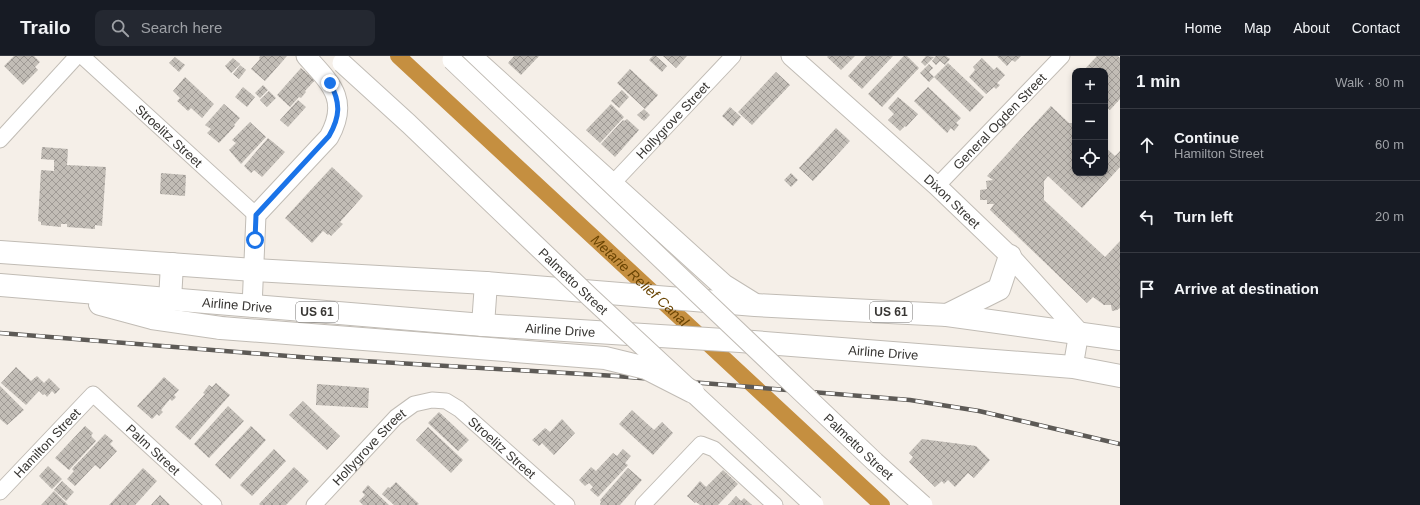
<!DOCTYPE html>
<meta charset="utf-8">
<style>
:root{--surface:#171b24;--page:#242831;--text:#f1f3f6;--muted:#9ea1a6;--line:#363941}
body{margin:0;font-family:Arial,sans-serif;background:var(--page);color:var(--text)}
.controls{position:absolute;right:12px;top:12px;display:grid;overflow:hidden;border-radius:8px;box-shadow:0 2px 6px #0003}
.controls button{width:36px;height:36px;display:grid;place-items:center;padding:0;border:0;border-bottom:1px solid var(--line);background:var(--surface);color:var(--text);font:20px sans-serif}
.stop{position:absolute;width:12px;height:12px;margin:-9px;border:3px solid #1a73e8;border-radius:50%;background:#fff}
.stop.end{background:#1a73e8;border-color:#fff;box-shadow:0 1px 4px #0008}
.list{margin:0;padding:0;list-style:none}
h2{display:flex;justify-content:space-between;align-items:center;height:52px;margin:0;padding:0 16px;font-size:17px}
h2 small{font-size:13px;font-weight:400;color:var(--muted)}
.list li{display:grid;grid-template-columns:26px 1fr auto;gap:12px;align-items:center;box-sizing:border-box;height:72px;padding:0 16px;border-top:1px solid var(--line)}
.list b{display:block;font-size:15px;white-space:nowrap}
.list p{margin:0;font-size:13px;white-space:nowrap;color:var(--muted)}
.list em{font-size:13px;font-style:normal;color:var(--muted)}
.icon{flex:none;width:22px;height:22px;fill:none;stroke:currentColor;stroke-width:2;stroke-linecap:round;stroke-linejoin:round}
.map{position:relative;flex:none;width:1120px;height:449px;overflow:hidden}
header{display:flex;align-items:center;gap:24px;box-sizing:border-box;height:56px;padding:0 20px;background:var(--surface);border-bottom:1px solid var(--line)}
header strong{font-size:19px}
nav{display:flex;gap:22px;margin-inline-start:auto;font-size:14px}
.search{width:280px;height:36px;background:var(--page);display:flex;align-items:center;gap:10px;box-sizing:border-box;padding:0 14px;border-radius:8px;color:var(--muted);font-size:15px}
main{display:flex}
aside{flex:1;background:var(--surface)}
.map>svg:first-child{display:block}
</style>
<header>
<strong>Trailo</strong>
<div class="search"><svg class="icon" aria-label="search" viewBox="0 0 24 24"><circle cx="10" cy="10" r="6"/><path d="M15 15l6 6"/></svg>Search here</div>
<nav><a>Home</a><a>Map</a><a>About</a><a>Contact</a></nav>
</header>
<main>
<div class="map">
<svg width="1120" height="449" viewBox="0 0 1120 449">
<defs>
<pattern id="building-cross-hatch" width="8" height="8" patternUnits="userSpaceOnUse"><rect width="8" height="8" fill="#c2bdb6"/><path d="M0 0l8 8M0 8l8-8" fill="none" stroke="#9f9a95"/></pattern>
</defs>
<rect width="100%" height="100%" fill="#f5efe8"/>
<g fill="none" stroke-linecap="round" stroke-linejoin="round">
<path stroke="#c58f40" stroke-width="16" id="s1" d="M398,0L882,449"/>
</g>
<path fill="url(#building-cross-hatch)" d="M14,0H34L40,6L35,11L38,14L23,29L4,10Z
M260,0H287L265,25L251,13L260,3L259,2Z
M514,0H539L521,19L508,7Z
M653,0H656L667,10L662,16L649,4Z
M663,0H687L676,12Z
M828,0H855L841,14L827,1Z
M866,0H893L862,33L848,20Z
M904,0H907L919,12L882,51L868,38Z
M926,0L934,1L925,10L921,6Z
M936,0H946L950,3L945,9L940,5L936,9L932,5Z
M997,0H1021L1015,6L1012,4L1007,10Z
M1097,0H1118L1120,2V43L1110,54L1105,50V15H1083Z
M175,1L185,9L179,16L169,7Z
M233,2L240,8L231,17L225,10Z
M982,2L994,14L997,11L1005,19L997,27L1000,29L996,33L994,31L986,38L969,21L975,14L973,11Z
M948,7L984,41L970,56L934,21Z
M929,8L933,12L929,16L934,21L929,26L920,17Z
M240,9L246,14L239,23L233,18Z
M301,12L315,24L305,35L306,36L301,42L299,41L290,51L277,39Z
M630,13L658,39L645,53L617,27Z
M776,16L790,29L752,69L738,56Z
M185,21L214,48L202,62L191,52L188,55L177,45L180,42L173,35Z
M263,29L268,34L260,42L255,37Z
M243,31L255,41L247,51L235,41Z
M928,31L961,62L956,67L959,69L954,75L951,72L947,77L914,45Z
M622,34L629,41L619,52L611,45Z
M269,35L276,42L267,51L260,44Z
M898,41L918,58L906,71L905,70L900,75L888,64L894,58L888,52Z
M298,44L306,51L288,71L280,64Z
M224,48L240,62L234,69L235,70L219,87L207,77L211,73L205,69Z
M611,48L624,61L600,87L586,74Z
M1051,50L1069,67H1075V117H1105V91L1115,100L1120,95V111L1082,152L1048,120L1044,125V144L1105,201L1120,185V252L1117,254L1112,255L1111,249H1104L1093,241L1087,247L990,154L994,148H987V144H980V134L987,133L986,125L993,124L987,120Z
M730,51L741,61L733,70L722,60Z
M644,53L650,59L644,65L637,59Z
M627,63L639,74L615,101L601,88L623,64L624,65Z
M250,66L266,81L241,108L229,94L236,87L232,84Z
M836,72L850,85L813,125L799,112Z
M268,82L285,96L262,121L254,114L251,117L244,110Z
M42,91L68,93L67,109L106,111L102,170L95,169V173L67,171V168H61V171L41,169V166L38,165L41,114L54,115V104L41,103Z
M332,111L363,140L340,166L343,168L331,180L329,178L328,179L323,175L312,187L285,162Z
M161,117L186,119L185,140L160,138Z
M791,117L798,124L791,131L784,124Z
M16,311L31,325L37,320L44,327L49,322L60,333L55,338L52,335L47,341L45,338L43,339L39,335L26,349L1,327Z
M164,321L179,334L174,339L176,341L172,345L170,343L161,354L163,356L159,360L157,358L152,363L137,350Z
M216,327L230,339L190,384L175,371L205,338L203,337L209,329L212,331Z
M317,328L369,332L368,352L316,349Z
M0,330L24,354L7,369L0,363Z
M303,345L340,380L327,394L289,359Z
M228,350L244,365L209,402L194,388Z
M632,354L654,374L662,366L673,377L653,399L619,368Z
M439,356L469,384L458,395L428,367Z
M562,363L575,377L554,399L542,387L539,390L532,384L545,372L550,376Z
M85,370L93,377L91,380L96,385L69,414L55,402Z
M251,370L266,384L230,423L215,409Z
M428,371L463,404L451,417L416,384Z
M105,378L113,385L110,388L117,395L100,413L95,409L75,430L67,423L74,415L72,413Z
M922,383L976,390L990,404L974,422L968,417L955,431L948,424L944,428L942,425L935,431L909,406L913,401L909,397Z
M274,393L286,405L252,440L240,429Z
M623,393L631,400L625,407L628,409L598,441L590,434L593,431L589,427L585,430L579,424L591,411L596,415L613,397L617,400Z
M48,410L62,423L52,433L39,420Z
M294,411L309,425L286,449H260L259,448Z
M143,412L157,425L135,449H109Z
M628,412L642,424L620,449H601L600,448L601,446L600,444Z
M723,414L738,428L718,449H700L696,446L695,447L687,440L700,425L706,431Z
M62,425L74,436L66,445L54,434Z
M396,426L419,448L417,449H394L382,438L388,431L390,432Z
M368,429L389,449H363L359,445L365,439L362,436Z
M54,435L68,449H41Z
M160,439L170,449H151Z
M736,440L741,445L744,442L752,449H728Z"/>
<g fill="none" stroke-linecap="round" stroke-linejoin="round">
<g stroke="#c1bcb5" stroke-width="17">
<g id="minor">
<path id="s2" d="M82,0L256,159"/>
<path d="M0,84L77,0"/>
<path id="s3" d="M612,128L733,0"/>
<path id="s4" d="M937,130L1062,0"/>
<path id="s5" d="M0,436L93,338L214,449"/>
<path id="s6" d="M314,449L396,361L414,348L432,344L446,345L459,353L567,449"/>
<path d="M643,449L701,388L714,393L775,449"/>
</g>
</g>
<g stroke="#c1bcb5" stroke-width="21">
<g id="tertiary">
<path id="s7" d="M791,0L937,130L1010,200L1079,276L1073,311"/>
<path d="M252,251L256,159L329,81C350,43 330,27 306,0"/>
</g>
</g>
<g stroke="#c1bcb5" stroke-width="24">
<g id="trunk">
<path d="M470,0L723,229L752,247"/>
<path d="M0,196L254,214L486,227L755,249L947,259L1120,283"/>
<path id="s8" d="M0,229L483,269L740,285L1073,311L1120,320"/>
<path d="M170,244L172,208"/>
<path d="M100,248L152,262L221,272"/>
<path d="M947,259L999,233L1010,200"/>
<path d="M483,269L486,227"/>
</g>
</g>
<use href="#minor" stroke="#fff" stroke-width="15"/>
<use href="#tertiary" stroke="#fff" stroke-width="19"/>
<use href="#trunk" stroke="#fff" stroke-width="22"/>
<g stroke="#5d5a56" stroke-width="4.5">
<path id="rail" d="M0,277L313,302L616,320L910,344L979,355L1120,388"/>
</g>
<use href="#rail" stroke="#fff" stroke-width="3" stroke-dasharray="9" stroke-linecap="butt"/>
<g stroke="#c1bcb5" stroke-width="21" stroke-linecap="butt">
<g id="tertiary-bridge">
<path id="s9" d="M452,4L875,406L923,449"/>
<path id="s10" d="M342,7L409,68L590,241L814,449"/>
</g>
</g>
<g stroke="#c1bcb5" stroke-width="24" stroke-linecap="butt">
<path id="trunk-bridge" d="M221,272L605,302L646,312L693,336"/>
</g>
<use href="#tertiary-bridge" stroke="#fff" stroke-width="19"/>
<use href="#trunk-bridge" stroke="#fff" stroke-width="22"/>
</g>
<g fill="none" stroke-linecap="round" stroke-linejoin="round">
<path stroke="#1a73e8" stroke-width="5" d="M255,184L256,159L329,80C340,61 341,47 330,27"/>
</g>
<g text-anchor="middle" stroke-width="3" stroke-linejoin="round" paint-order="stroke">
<g fill="#fff" stroke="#747270" stroke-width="1">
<rect x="296" y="246" width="42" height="20" rx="3"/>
<rect x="870" y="246" width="42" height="20" rx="3"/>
</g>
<g font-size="12" font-weight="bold" fill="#383633">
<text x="317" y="260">US 61</text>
<text x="891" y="260">US 61</text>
</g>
<g font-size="13" fill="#383633" stroke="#fff">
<text dy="5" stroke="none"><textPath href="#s3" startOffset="88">Hollygrove Street</textPath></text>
<text dy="5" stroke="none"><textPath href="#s4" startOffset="90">General Ogden Street</textPath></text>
<text dy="5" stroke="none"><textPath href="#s2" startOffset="118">Stroelitz Street</textPath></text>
<text dy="5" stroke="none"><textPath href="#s7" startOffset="217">Dixon Street</textPath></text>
<text dy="5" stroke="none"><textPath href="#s10" startOffset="318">Palmetto Street</textPath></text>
<text dy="5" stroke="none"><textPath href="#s8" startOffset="238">Airline Drive</textPath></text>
<text dy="5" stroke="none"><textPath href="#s8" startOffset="562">Airline Drive</textPath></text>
<text dy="5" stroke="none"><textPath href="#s8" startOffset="886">Airline Drive</textPath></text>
<text dy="5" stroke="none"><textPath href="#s5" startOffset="68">Hamilton Street</textPath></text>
<text dy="5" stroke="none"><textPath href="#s9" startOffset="561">Palmetto Street</textPath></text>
<text dy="5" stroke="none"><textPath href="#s6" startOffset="248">Stroelitz Street</textPath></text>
<text dy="5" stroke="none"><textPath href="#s6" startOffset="80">Hollygrove Street</textPath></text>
<text dy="5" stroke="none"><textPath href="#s5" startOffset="217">Palm Street</textPath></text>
</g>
<g font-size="14" font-style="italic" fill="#694403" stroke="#fff">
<text dy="5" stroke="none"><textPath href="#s1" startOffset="330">Metarie Relief Canal</textPath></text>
</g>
</g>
</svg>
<div class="controls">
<button>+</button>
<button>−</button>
<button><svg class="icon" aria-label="locate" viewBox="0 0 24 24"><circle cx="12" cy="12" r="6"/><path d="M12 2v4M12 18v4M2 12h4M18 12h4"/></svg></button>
</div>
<div class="stop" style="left:255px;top:184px"></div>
<div class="stop end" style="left:330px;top:27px"></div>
</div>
<aside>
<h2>1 min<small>Walk · 80 m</small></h2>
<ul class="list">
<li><svg class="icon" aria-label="ahead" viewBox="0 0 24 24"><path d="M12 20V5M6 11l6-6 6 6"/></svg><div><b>Continue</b><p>Hamilton Street</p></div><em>60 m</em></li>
<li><svg class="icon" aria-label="left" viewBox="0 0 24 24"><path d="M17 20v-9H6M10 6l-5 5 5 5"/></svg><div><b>Turn left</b></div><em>20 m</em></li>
<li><svg class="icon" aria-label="arrive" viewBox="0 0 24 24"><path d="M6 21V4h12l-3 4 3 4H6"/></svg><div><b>Arrive at destination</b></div></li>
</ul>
</aside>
</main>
